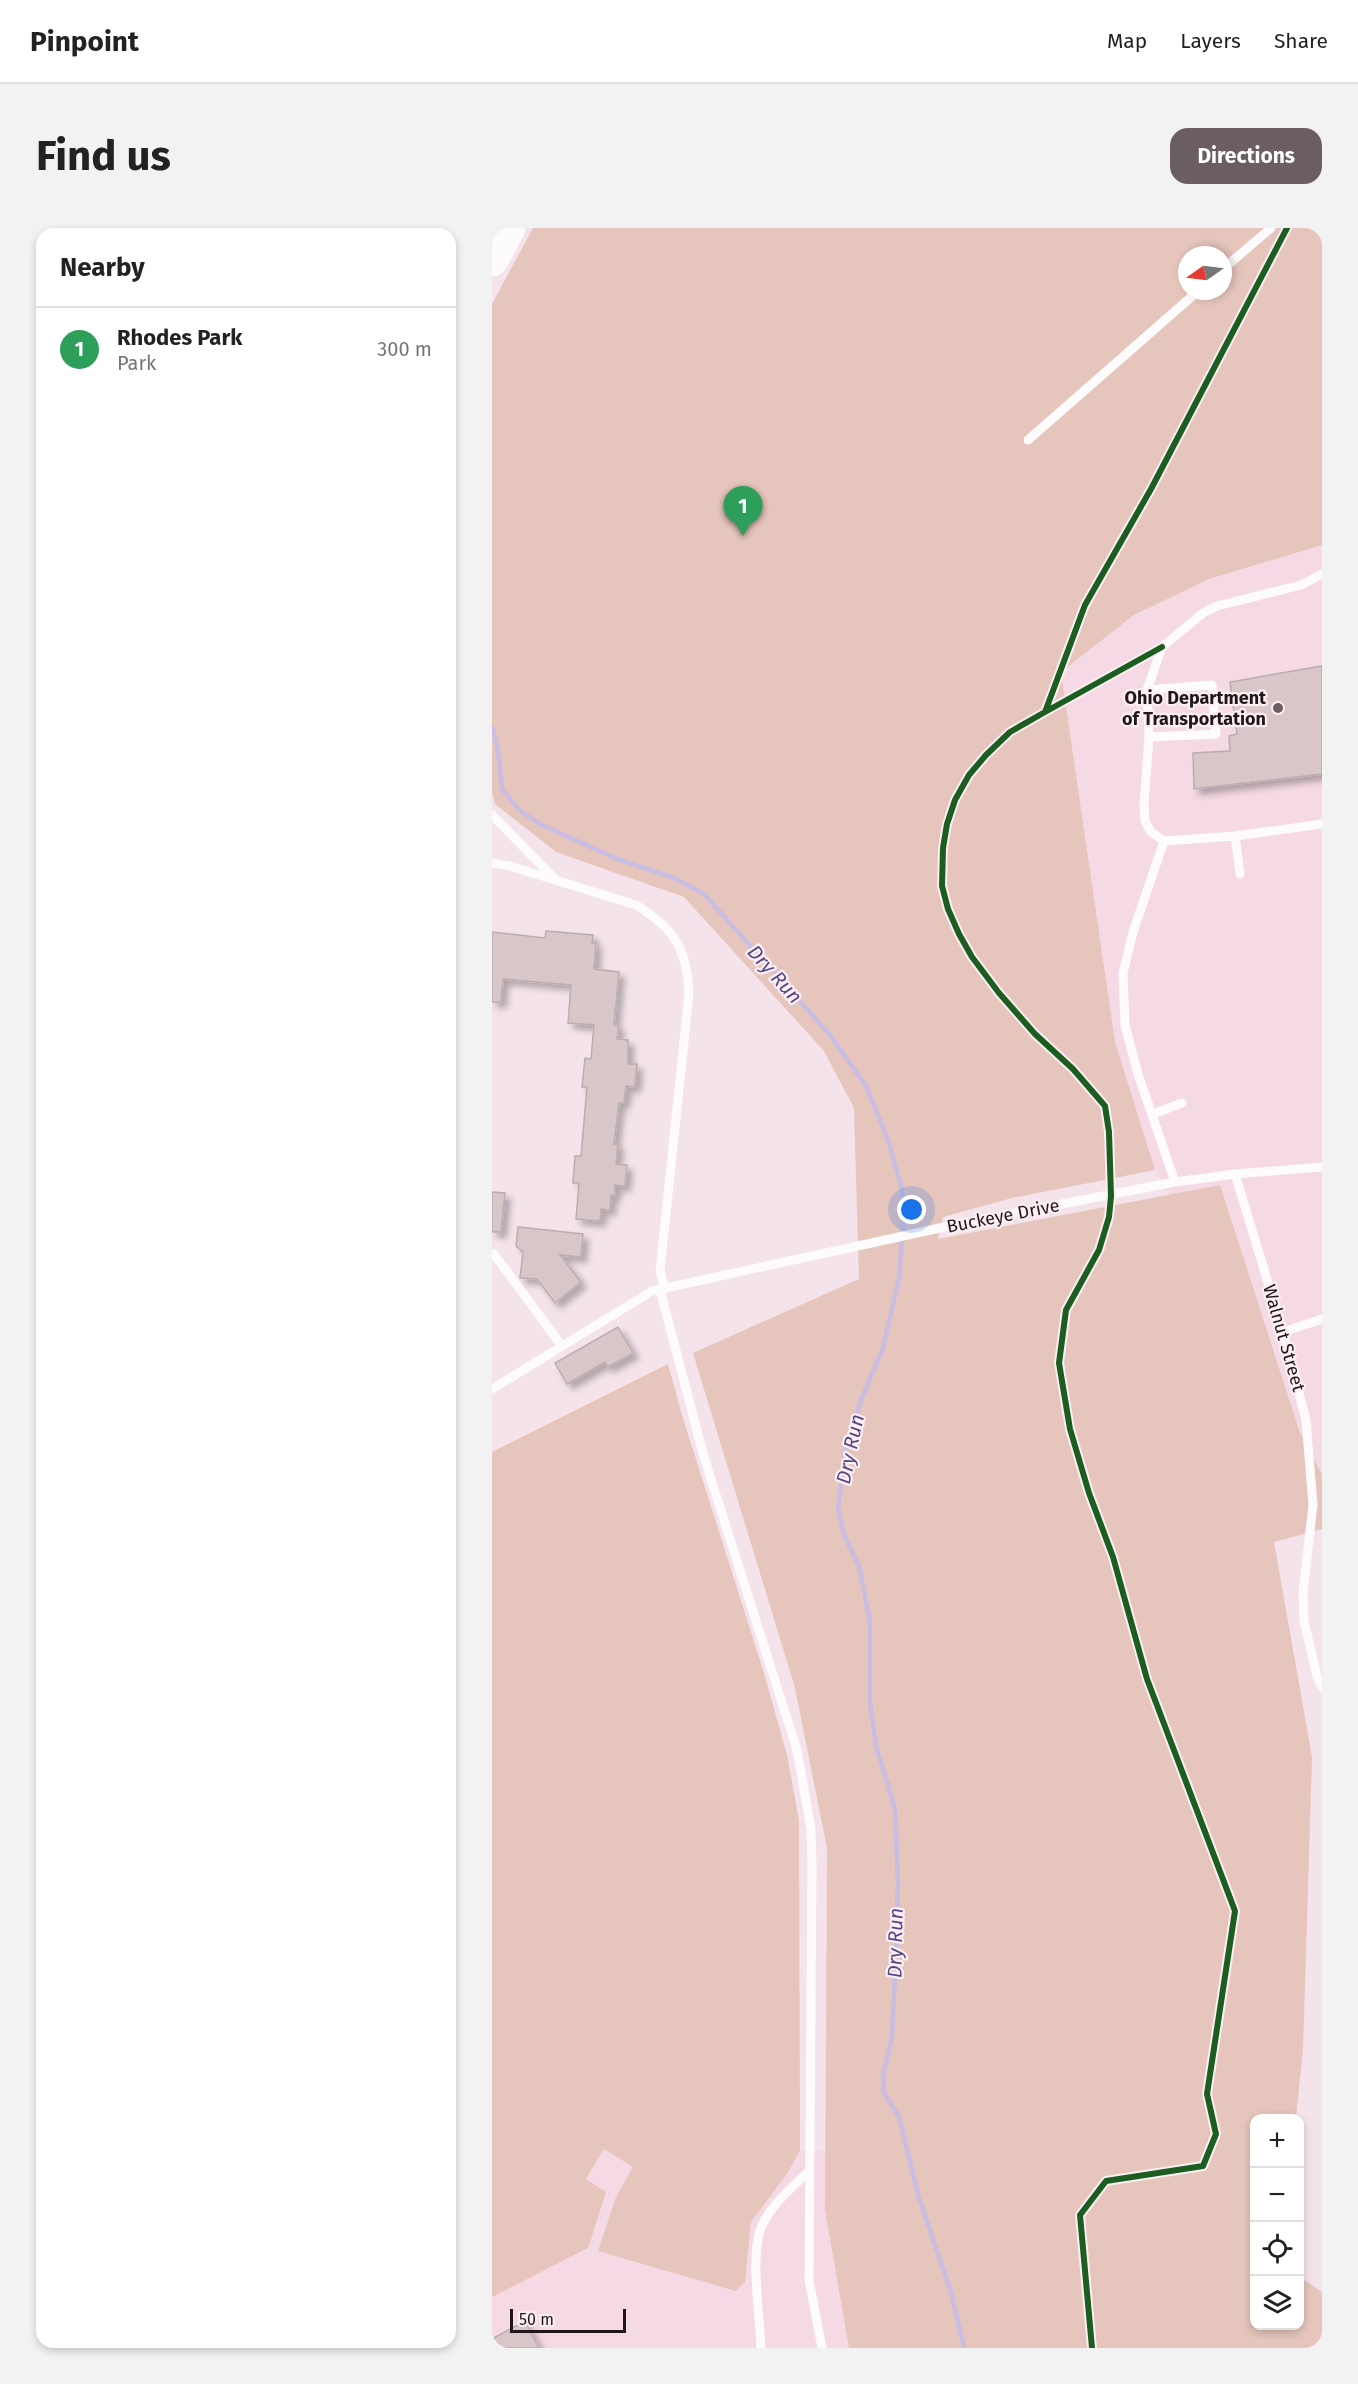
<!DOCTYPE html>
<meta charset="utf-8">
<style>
:root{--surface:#fff;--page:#f2f2f2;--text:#222;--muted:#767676;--line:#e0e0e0;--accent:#6b5e63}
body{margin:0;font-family:"Fira Sans",sans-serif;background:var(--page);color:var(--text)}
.controls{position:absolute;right:18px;bottom:18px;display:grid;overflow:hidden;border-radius:12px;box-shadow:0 3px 9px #0003}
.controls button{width:54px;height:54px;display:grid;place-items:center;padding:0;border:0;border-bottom:2px solid var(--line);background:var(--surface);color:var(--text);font:30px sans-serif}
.compass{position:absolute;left:686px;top:18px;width:54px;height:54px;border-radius:50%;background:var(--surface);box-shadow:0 3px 9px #0003;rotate:256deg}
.scale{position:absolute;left:18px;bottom:15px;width:116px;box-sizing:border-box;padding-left:6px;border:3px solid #21171b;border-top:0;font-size:16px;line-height:21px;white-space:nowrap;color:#21171b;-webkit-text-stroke:4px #fceff4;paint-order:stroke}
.you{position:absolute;left:420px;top:982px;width:21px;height:21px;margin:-15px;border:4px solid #fff;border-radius:50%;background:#1a73e8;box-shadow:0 0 0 9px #1a73e833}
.badge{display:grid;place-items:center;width:39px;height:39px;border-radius:50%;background:var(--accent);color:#fff;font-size:20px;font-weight:700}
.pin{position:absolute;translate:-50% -50px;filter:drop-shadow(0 2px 3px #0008)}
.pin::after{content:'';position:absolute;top:32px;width:21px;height:18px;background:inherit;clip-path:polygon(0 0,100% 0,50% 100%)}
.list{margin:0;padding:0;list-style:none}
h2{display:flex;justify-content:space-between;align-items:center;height:78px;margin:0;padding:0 24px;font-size:26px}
h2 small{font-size:20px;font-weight:400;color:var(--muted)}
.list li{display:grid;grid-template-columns:39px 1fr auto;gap:18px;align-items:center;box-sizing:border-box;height:84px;padding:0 24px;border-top:2px solid var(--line)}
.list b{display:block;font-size:22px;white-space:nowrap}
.list p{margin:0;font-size:20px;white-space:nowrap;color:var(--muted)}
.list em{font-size:20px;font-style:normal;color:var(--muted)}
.icon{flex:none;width:33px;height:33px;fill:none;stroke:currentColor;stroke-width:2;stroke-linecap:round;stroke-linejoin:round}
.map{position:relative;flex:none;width:830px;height:2120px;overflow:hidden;border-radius:18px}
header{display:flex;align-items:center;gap:36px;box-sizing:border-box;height:84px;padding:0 30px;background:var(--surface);border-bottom:2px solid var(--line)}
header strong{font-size:28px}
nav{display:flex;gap:33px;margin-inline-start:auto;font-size:21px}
.intro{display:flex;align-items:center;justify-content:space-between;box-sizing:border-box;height:144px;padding:0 36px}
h1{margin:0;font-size:42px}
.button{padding:15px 27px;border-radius:18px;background:var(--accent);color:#fff;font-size:21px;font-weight:700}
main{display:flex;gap:36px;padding:0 36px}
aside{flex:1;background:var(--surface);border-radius:18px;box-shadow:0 3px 9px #0003}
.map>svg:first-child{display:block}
</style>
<header>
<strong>Pinpoint</strong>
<nav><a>Map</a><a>Layers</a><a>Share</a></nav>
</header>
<div class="intro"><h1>Find us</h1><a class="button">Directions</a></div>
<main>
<aside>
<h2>Nearby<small></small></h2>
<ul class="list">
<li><span class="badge" style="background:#2e9e5b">1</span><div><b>Rhodes Park</b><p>Park</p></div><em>300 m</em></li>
</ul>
</aside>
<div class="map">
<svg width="830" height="2120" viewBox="0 0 830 2120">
<defs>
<filter id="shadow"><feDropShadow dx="5.5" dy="5.5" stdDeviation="3" flood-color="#0004"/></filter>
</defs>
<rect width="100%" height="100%" fill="#f4e3ea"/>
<path fill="#f5d9e4" d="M830,317V1246L808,1205L728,957L677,967L663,942L623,814L569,444L642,387L717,351Z
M111,1921L141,1939L124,1969L253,2054L259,1994L297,1943L308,1922L334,1923L333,1982L357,2120H0V2069L96,2020L94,1952Z"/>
<path fill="#e5c5bc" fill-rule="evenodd" d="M41,0H830V317L717,351L642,387L569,444L623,814L663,942L520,970L451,989L446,1011L728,957L808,1205L830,1246V1301L782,1314L820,1529L811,1822L804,1890H762V2098H808V2049L830,2064V2120H357L333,1982L335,1620L303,1460L201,1125L367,1051L362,880L332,823L192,669L64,624L3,576L0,565V76ZM695,27H731V63H695Z
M176,1136L189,1184L271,1442L295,1527L307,1592L308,1922L297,1943L259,1994L253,2054L244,2063L106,2023L124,1969L141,1939L112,1921L94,1951L114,1964L96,2020L0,2069V1224Z"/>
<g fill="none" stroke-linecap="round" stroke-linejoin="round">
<path stroke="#cabde3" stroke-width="4.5" d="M0,499L6,521L10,561L27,582L48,596L123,630L182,650L212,666L338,807L374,858L396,912L409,958L412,984L407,1050L391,1120L369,1172L353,1226L346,1281L352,1307L367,1338L378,1393V1475L384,1518L403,1581L406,1654L404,1724L400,1809L391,1847L392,1865L407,1889L427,1970L459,2064L472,2120"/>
</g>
<path fill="#d9c6c9" stroke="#baadb0" stroke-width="1.5" filter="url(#shadow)" d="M830,438V546L702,561L701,525L738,523L737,508L745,506L738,454Z
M54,703L101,707L100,715H104L102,741L127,744L122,797L127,798L125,811L136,812V836H145L143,859L134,858L132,875H127L122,916H126L124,936L135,937L133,958L123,957V968L119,967L118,982L109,981L108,993L84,991L87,955H81L83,928H89L95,859H90L93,830L99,831L102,797L76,795L79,757L11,751L9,774H0V704L53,710Z
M0,964L13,965L9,1004H0Z
M26,999L91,1006L89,1029L68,1027L89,1054L63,1075L45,1051L28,1050L31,1024L24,1018Z
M126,1099L141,1125L116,1139L113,1134L75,1156L63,1135Z
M33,2093L47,2120H0V2111Z"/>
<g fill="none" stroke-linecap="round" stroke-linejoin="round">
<path stroke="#fdfbfc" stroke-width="9" d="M731,41L779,0
M536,212L706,63
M655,462L670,419L711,385L725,378L809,357L830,346
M657,509L724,506L720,457L655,462L657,509L652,576L653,593L659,604L672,613
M0,587L63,651
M743,608L748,646
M0,635L18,638L144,677C182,700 195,721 197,765L168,1043L173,1061
M661,886L690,875
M743,946L791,1104L814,1192L821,1277L811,1364L812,1393L825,1449L830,1459
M683,954L646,846L633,797L631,745L641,704L672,613L743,608L830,596
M2,1026L69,1117
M168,1062L212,1229L305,1522L319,1601L320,1636L317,2052L330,2120
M791,1104L830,1091
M0,1161L160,1063L457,998L683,954L743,946L830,939
M269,2120C268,2089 258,2027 269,2000C278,1977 300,1960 317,1943"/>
<path stroke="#fdfbfc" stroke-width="33" d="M0,32L17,0"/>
<g stroke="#fceff4" stroke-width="10">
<path id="cycleway" d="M553,484L670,419
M600,2120L588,1987L614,1953L711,1938L724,1906L715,1866L743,1683L655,1451L621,1329L597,1265L578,1201L567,1135L574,1082L607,1022L617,989L619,968L617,904L613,878L581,841L543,806L507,765L480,729L467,706L456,681L450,658L451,620L455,596L463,572L477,547L494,527L518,504L553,484L593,377L659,261L795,0"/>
</g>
<use href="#cycleway" stroke="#1b5e20" stroke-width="6"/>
</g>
<circle fill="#6b5e63" stroke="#fceff4" stroke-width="2" cx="786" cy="480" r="6"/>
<g text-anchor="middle" stroke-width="4.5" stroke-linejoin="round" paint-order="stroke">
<g font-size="18" font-weight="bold" fill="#21171b" stroke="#fceff4" text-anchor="end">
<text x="774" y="476">Ohio Department<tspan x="774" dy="21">of Transportation</tspan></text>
</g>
<g font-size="18" fill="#21171b" stroke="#fceff4">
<text transform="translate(511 988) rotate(-11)" y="6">Buckeye Drive</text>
<text transform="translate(792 1110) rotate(74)" y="6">Walnut Street</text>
</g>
<g font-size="20" font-style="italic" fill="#554483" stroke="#fceff4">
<text transform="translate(283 746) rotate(48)" y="7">Dry Run</text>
<text transform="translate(358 1221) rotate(-78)" y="7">Dry Run</text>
<text transform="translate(403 1715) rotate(-89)" y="7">Dry Run</text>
</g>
</g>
</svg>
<div class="controls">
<button>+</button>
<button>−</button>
<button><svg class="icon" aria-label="locate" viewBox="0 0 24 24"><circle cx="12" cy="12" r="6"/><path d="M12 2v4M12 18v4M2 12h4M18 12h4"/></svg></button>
<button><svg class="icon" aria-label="layers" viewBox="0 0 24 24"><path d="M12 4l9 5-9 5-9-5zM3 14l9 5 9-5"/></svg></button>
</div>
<svg class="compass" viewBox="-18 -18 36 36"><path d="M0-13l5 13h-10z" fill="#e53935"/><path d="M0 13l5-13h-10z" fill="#767676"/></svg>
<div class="scale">50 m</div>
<div class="you"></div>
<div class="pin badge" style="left:251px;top:308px;background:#2e9e5b">1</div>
</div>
</main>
